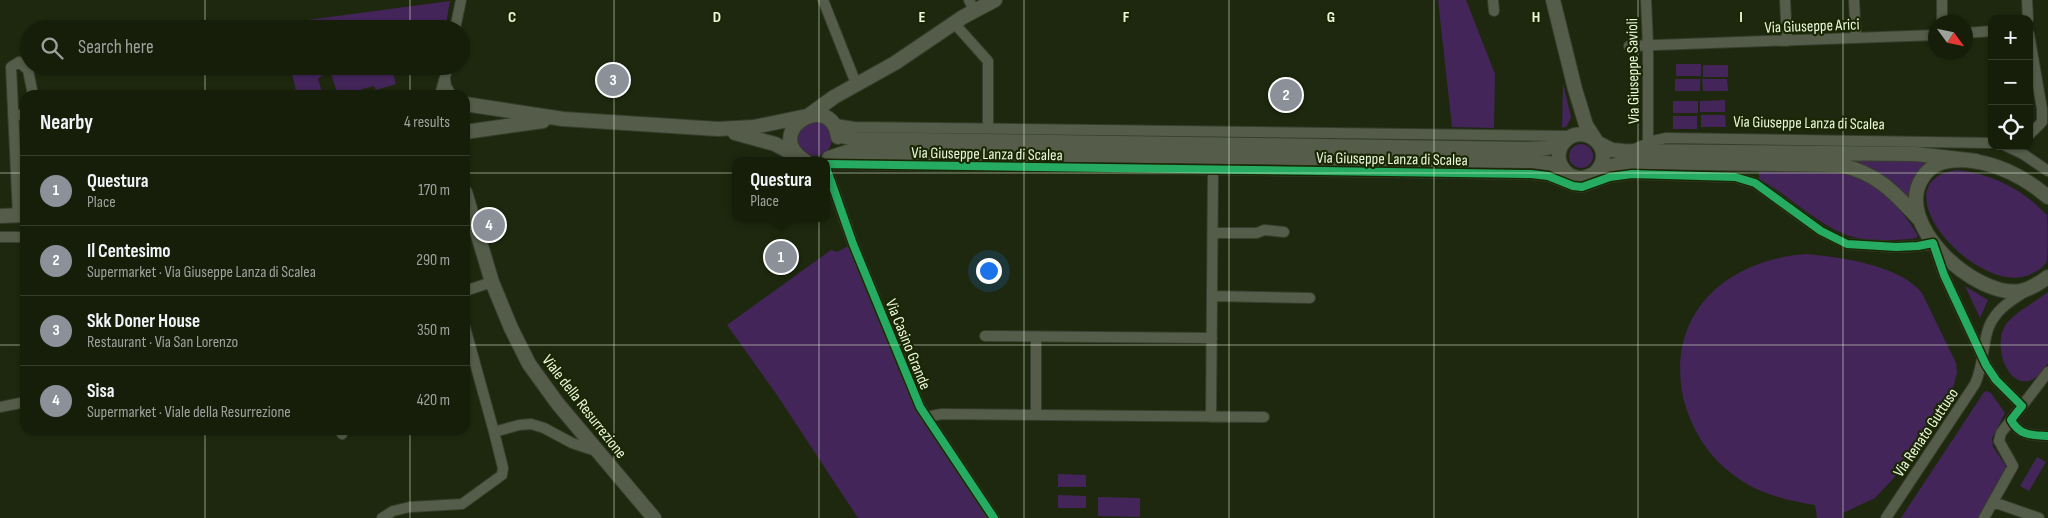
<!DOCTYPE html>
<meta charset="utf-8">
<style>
:root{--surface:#161e0a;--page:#1f2713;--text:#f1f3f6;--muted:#9ea29c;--line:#353c2b;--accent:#8c9099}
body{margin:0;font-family:"Sofia Sans Condensed",sans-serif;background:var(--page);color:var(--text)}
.controls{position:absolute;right:15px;top:15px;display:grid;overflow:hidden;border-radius:10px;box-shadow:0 1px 4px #0004}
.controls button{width:45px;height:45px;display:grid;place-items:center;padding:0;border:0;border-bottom:1px solid var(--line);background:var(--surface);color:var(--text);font:25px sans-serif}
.compass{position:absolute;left:1928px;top:15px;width:45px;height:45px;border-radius:50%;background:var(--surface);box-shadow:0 1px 4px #0004;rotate:123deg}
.you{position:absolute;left:988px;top:270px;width:18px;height:18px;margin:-12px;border:4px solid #fff;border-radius:50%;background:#1a73e8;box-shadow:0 0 0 8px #1a73e833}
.badge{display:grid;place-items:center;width:32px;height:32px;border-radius:50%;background:var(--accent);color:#fff;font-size:16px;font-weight:700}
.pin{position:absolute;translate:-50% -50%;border:2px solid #fff;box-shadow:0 1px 5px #0006}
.popup{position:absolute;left:732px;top:157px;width:98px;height:65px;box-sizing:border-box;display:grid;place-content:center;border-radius:10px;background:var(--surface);filter:drop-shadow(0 1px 4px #0005);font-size:16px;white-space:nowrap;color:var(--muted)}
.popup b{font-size:19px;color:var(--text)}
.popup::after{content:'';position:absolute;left:50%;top:100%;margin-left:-10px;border:10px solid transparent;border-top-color:var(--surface)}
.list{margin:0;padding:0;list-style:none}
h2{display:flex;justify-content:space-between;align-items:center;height:65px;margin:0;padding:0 20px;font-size:21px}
h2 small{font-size:16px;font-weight:400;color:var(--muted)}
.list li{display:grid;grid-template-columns:32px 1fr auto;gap:15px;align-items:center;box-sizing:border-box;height:70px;padding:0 20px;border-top:1px solid var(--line)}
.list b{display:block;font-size:19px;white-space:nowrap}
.list p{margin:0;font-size:16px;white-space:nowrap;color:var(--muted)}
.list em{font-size:16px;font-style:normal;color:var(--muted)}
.icon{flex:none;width:28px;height:28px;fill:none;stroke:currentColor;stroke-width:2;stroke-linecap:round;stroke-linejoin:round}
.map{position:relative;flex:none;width:2048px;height:518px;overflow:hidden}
.search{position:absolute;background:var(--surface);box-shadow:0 1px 4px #0004;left:20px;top:20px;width:450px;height:55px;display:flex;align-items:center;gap:12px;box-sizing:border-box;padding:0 18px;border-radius:28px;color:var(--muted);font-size:19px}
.panel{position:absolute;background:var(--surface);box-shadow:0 1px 4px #0004;left:20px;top:90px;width:450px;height:345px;border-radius:15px}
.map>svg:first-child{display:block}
</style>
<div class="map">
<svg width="2048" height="518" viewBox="0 0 2048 518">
<rect width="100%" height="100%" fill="#1e280e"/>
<path fill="#44255a" d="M1438,0H1466L1495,74L1494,128L1452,127Z
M450,1L445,29H299L300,21Z
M1676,64H1701V76H1676Z
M1703,65H1728V77H1703Z
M290,66H391L396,84L376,90L374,86L362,89L363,95H338L331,74L326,72L318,79L322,92L314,95H297Z
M1675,79H1700V91H1675Z
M1702,79H1727L1728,91H1703Z
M1563,83L1571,117L1567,126L1562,128Z
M1725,100V112H1700V101Z
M1673,101H1698V113H1673Z
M1701,115H1725L1726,127H1701Z
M1673,116H1697V129H1673Z
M798 139a17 17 0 1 1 34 0a17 17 0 1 1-34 0Z
M1569 156a12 12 0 1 1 24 0a12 12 0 1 1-24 0Z
M1889,158L1930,160L1913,179L1909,199C1886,174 1872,170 1841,160Z
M1759,170C1835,171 1872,161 1917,234V238C1897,241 1863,242 1844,234C1813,221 1789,195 1759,179Z
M1957,170C1993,174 2022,189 2047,215C2048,224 2048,254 2047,261C2044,267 2039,270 2033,273C1982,303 1873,182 1957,170Z
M850,245L915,408L989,518H858L777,395L727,325L831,250L837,252Z
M1806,254C1840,257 1900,265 1922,293L1956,363L1957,373L1952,392L1893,479L1875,498L1843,513V518H1817L1815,505C1785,500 1755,493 1731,473C1707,455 1690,426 1683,397C1666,313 1727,260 1806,254Z
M1965,286L1988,300L1980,318Z
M2048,292V363C2043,370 2037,379 2028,381C2005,385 1992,341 2007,323C2017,311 2035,302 2048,292Z
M1987,391L1991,393L2005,413L1992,438L1993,447L2006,466L1978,518H1901L1984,392Z
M2037,457L2046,462L2029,491L2020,486Z
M1058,474L1086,475V487H1058Z
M1058,495L1086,496V508H1058Z
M1098,497L1140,498V517L1098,516Z"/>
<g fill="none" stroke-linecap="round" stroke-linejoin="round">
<g stroke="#363e2d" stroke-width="12">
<path id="street" d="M823,0L857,86
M969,0L974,10
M1493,0L1494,11
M1646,0L1648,45V142
M1785,0L1787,41
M1854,0L1856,38
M1942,0V22
M2027,0L2028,19
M954,23L988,61V129
M455,29L461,0
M1966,33L1992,31
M2029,34L2042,109V122L2029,135
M1629,46L1936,35
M445,79L446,86L451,95
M440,95L448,66
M13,115H25
M835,124L854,127L1571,136
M2006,146L2023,154L2048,171
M1633,150L1652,141L1666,138L1992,143
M826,164L1531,174L1548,176L1573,186L1582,187L1610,177L1632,174L1735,177L1755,183L1821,231L1847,244L1896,247L1918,246L1933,243L1944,275L1986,365L1996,380L2022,406L2011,420C2020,436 2031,435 2048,436
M826,167L853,244L920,407L994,518
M18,215L11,67L19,62L28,70L33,95
M1213,233H1257L1264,230L1284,232
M0,237H25
M465,291L492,282
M1212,296L1310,298
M985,336L1212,338
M2022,406L2048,372
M0,407L25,402
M1036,414V337
M926,417L942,414L1264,417
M1211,417L1213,170
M494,432L519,425L531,424L544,428L572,443L596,451
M342,434L343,430
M1993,502L2039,518
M382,518L393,511L410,507L462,504L502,475L503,468L494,432L465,327
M1886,518L1975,384C1985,363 1982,335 1993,319C2001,306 2014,299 2026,291
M1984,518L2013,466L1999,441L2001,433L2011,420"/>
</g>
<g stroke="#363e2d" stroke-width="16">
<path id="secondary" d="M1553,0L1575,89L1586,125L1595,139
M465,104L563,119L718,129L754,127L807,116
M808,116L834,97L895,63L963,17L995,0
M837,130L845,137L854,139L1529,149L1547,148L1565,141
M465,132L543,121
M735,133L775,144L797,156
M1600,144L1612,150L1624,151L1916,154L1976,161
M829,158L847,152L1533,161L1553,164L1563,169
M805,161C760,132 831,88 838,137
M1595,173C1619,150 1584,120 1564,142C1552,156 1562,178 1581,178C1590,178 1597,171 1605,168C1615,164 1625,163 1635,162L1840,165C1877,173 1894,192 1919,219
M465,192L492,282L511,328L529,364L558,404L654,518
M2048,197C2023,176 1996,162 1963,160C1946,160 1932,163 1923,177C1891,223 1976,299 2021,291C2031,289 2039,283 2048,277
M0,216L25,215"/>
</g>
<use href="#street" stroke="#555d4a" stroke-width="10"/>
<use href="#secondary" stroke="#555d4a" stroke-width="14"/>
<g stroke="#1a2704" stroke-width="11">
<path id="cycleway" d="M826,164L1531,174L1548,176L1573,186L1582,187L1610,177L1632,174L1735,177L1755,183L1821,231L1847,244L1896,247L1918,246L1933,243L1944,275L1986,365L1996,380L2022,406L2011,420C2020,436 2031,435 2048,436
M826,167L853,244L920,407L994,518"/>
</g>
<use href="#cycleway" stroke="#26ab63" stroke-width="8"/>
</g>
<path fill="none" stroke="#eaf7dd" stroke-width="1" stroke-opacity="0.55" d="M205,0V29M410,0V29M614,0V518M819,0V518M1024,0V518M1229,0V518M1434,0V518M1638,0V518M1843,0V518M205,66V95M410,66V95M0,173H25M465,173H2048M0,345H25M465,345H2048M205,430V518M410,430V518"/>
<g text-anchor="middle" stroke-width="4.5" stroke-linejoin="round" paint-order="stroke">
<g font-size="16" fill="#eaf7dd" stroke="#1a2704">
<text transform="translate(1812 25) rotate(-2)" y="6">Via Giuseppe Arici</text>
<text transform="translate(1632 71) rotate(-91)" y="6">Via Giuseppe Savioli</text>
<text transform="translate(1809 122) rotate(1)" y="6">Via Giuseppe Lanza di Scalea</text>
<text transform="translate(987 153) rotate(1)" y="6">Via Giuseppe Lanza di Scalea</text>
<text transform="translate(1392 158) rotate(1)" y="6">Via Giuseppe Lanza di Scalea</text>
<text transform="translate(909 344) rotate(68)" y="6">Via Casino Grande</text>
<text transform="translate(585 406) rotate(52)" y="6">Viale della Resurrezione</text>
<text transform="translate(1925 432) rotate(-56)" y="6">Via Renato Guttuso</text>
</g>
</g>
<g font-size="16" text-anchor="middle" font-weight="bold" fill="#eaf7dd" stroke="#1a2704" stroke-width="4.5" stroke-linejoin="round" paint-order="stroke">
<text x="512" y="22">C</text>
<text x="717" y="22">D</text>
<text x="922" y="22">E</text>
<text x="1126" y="22">F</text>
<text x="1331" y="22">G</text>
<text x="1536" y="22">H</text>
<text x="1741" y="22">I</text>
</g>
</svg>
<div class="controls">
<button>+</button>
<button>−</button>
<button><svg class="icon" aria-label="locate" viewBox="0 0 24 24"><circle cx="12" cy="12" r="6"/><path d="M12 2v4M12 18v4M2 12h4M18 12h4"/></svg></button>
</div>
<svg class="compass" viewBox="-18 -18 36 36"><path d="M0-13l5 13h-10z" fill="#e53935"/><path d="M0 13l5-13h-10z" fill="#9ea29c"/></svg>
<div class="you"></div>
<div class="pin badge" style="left:781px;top:257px">1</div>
<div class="popup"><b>Questura</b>Place</div>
<div class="pin badge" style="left:1286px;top:95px">2</div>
<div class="pin badge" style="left:613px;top:80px">3</div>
<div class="pin badge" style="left:489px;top:225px">4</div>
<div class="search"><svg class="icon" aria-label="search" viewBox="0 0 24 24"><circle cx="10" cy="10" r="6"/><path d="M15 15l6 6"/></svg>Search here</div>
<section class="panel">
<h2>Nearby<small>4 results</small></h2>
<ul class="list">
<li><span class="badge">1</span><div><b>Questura</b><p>Place</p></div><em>170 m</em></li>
<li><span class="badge">2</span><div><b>Il Centesimo</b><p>Supermarket · Via Giuseppe Lanza di Scalea</p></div><em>290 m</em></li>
<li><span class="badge">3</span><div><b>Skk Doner House</b><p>Restaurant · Via San Lorenzo</p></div><em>350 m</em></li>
<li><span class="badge">4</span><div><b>Sisa</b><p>Supermarket · Viale della Resurrezione</p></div><em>420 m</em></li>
</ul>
</section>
</div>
